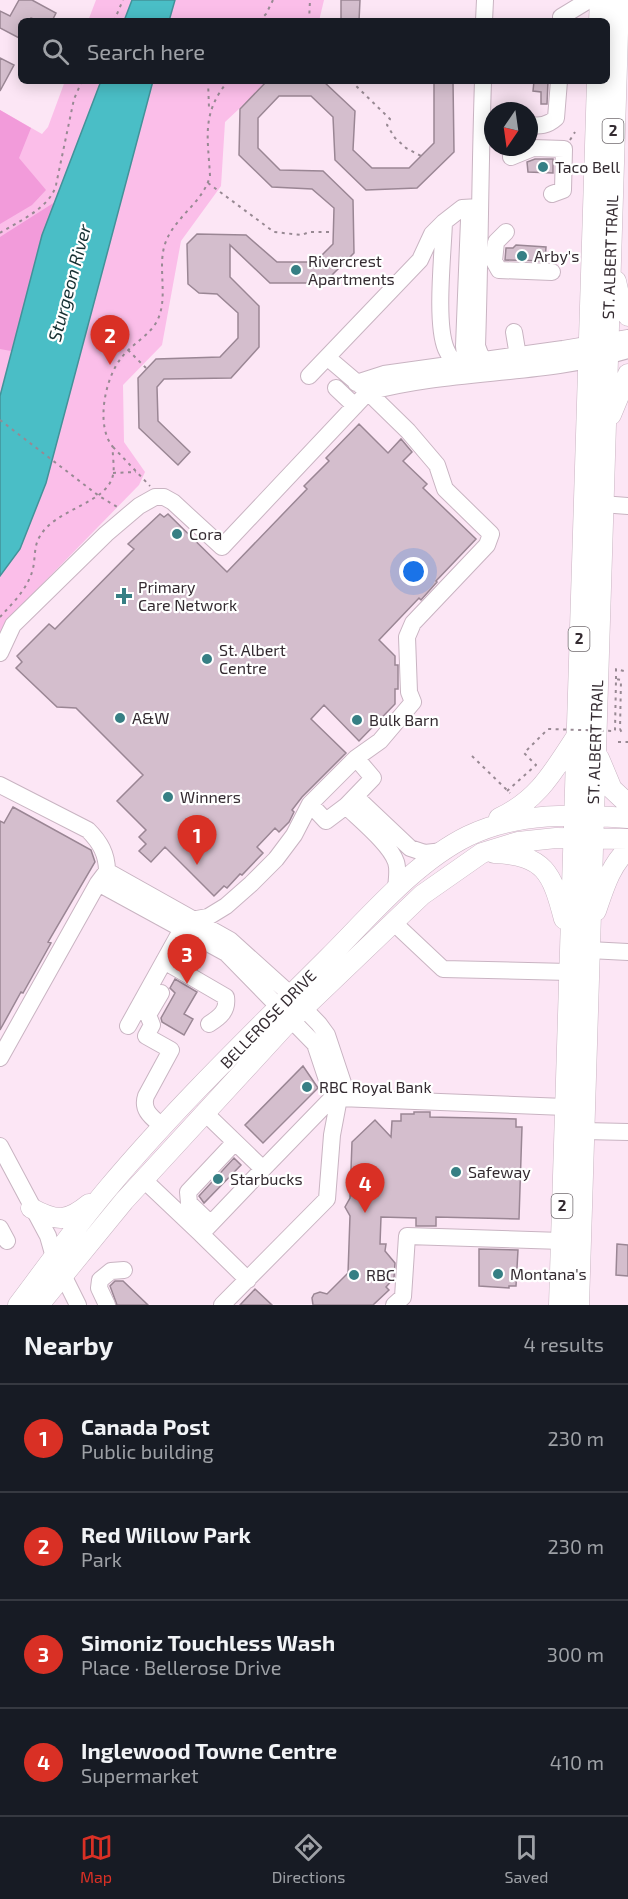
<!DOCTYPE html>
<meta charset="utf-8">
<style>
:root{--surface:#171b24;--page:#20242c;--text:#f1f3f6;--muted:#9ea1a6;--line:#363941;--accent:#d93025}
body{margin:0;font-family:"Exo 2",sans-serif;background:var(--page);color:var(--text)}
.compass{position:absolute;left:484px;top:102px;width:54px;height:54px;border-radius:50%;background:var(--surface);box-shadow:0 3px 15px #0003;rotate:193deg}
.you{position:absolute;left:414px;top:572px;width:21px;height:21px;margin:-15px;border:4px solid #fff;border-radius:50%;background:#1a73e8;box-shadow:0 0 0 9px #1a73e833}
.badge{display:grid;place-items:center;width:39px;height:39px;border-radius:50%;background:var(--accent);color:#fff;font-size:20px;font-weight:700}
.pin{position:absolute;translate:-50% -50px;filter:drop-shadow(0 2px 3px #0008)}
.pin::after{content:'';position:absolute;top:32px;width:21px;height:18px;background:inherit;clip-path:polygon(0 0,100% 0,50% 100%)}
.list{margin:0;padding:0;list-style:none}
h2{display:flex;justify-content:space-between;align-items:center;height:78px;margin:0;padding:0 24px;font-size:26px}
h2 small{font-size:20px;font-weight:400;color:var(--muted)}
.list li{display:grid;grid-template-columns:39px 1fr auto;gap:18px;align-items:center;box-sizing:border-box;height:108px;padding:0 24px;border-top:2px solid var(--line)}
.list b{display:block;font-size:22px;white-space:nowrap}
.list p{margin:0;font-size:20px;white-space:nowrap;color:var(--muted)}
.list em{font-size:20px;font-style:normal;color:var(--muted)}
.icon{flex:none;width:33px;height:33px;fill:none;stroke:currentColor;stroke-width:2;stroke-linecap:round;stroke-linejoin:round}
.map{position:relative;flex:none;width:628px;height:1305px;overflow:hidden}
.search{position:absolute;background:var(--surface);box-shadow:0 3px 15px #0003;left:18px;right:18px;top:18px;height:66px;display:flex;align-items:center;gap:15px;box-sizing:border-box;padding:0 21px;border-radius:9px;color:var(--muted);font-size:22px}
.sheet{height:510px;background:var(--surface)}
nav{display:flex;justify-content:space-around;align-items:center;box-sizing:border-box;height:84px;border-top:2px solid var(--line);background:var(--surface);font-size:16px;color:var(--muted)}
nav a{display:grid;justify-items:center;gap:3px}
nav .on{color:var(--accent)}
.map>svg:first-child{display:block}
</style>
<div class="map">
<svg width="628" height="1305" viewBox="0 0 628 1305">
<rect width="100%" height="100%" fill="#fce6f5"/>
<path fill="#fbbee9" d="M96,0H132L124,21H88Z
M175,0H324L319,21H169Z
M65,81H101L42,235L0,396V110L42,134L48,127Z
M153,81H269L225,122L221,186L181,241L162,345L123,385L124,442L145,472L139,485L15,612L0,639V576L20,549L46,483Z"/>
<path fill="#f29bda" d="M0,110L31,128L19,158L46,190L32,205L0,224Z
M55,202L11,351L0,349V237Z"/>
<path fill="#4abec6" stroke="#439299" stroke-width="1.5" d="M132,0H175L169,21H124Z
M101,81H153L46,483L20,549L0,576V396L42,235Z"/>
<path fill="#d4becd" stroke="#9a8694" stroke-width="1.5" d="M19,0H32L56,13L52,21H38L31,18L29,21H21V39L0,28V11L10,16Z
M341,0H360L359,21H341Z
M0,58L14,65L0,91Z
M267,81H323L355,111L353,150L372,168H409L434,143V81H453L454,152L417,188L366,190L335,160L333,117L311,96H279L258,118V148L280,170L323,171L353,200L354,253L324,283H270L230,245V277L259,306V347L231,378L164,379L157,387L158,421L190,452L178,465L139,428L138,378L156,359L220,357L238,338V313L217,294L199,293L188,284L187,244L197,234L246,235L277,262H315L333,244L334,208L312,189L272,187L239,155L240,109Z
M534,81H548L547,104H541V92L533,91Z
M535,159H553V173L528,172L527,162Z
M516,245L546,247L545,261L505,260L506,248H513Z
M359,424L388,453L401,439L412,452L403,461L427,484L423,488L476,539L436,581L437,582L421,600L419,598L379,640L395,656V665H398V689H395V704L359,741L324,705L311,719L346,753L302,797L292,810L294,812L289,822L279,832L275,828L257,847L263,853L242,875L240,874L227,888L224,886L214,896L165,847L151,862L139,851L146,844L139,837L146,830L117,801L143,775L76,708L57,707L16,668L22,662L17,656L49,624L55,629L134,549L128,544L160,514L164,517L168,514L227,572L307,489L304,486L329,461L326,458Z
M13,807L91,850L95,862L48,942L51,943L23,993L21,992L0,1030V821L4,823Z
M175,979L197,992L184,1014L193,1019L184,1035L162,1022L161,1018L175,993L170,988Z
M303,1066L318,1088L263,1143L245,1125Z
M414,1112H430V1117L516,1119V1127H522L519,1219L436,1217V1226H416V1218L381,1217L380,1244H386L385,1251L395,1263L394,1278L386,1287L389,1290L373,1305H313L312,1298L314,1294L320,1292L327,1294L348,1273L350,1216L345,1207L350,1198L352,1142L375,1120L391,1137L392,1121H401V1114H414Z
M234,1158L241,1165L204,1203L199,1196Z
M617,1244L628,1245V1276L616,1275Z
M479,1249L518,1250L516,1286H509V1288L479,1286Z
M115,1281H123L148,1305H117L110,1286Z
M255,1289L272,1305H240Z"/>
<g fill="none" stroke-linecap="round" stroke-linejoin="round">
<g stroke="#c9b4c2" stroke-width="18">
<path id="minor" d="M561,17L589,0
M484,21L485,0
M483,81C480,169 480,257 477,346L480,354L485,360
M529,125C540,126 547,126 556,118L559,81
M511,157L533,148L564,149L563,190L552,194
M444,222C443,253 435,323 446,349C450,359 455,365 464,369
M506,232L496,242L494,261L499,270L552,272
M514,332L518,356
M474,372L465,355L464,346L469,220L476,210
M309,376L420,260L432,234L444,222L462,208L479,207
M356,383L384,374L563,349L628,338
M336,388L355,406
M602,504L628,506
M0,653L13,625L106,534L139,506L155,497H164L173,502L222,547L368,392C453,369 544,376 628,350
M0,785L88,830C100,842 107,854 107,871L98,883L0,1058
M356,797L410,848L425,853L443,851
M310,804L326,821L346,806L373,778L356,758
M346,806C360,820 390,844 396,862C399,871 396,882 396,891
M107,871L230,940L291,995L319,1024L327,1035L344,1086L339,1098L332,1135L327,1199L222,1305
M98,883L226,953L315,1044L330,1089L339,1098
M393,922L443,969L569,972
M589,950L628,952
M164,961L226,997C228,1011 220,1017 209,1024
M161,993L148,1015L152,1025L146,1036L171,1050L146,1096C141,1111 153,1118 163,1127
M128,1026L178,936L191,920L208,917L226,906L251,884L276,859L294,835L310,804L356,758L380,741L413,702L409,692L407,637L413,623L487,545L491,534L445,489L437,465L408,431L368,392L328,358
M204,1112L263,1169L201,1234L248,1280
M584,1131L628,1132
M0,1146L48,1236L54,1257L78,1305
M263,1169L330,1100L339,1098L565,1107
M144,1180L201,1234
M210,1223L189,1203L188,1192L235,1142
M0,1228L7,1241
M107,1305L99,1288L100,1280L111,1271L124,1270
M394,1305L403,1297L407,1236L562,1241"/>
</g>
<g stroke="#c9b4c2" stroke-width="21">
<path id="major" d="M599,21L600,0
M616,281L621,303L628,316
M611,415L628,374
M599,758L612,789L628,804
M499,818C538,800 553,772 576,737
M494,853C545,855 552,873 564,919
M596,911C604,888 610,866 628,849
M31,1208C57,1222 67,1222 89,1204
M18,1305C48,1265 77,1225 109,1187C177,1106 254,1032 328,958C370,916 415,862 468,836C517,812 575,814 628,818
M39,1305L124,1201L284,1027L422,895L482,853L518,842L556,838L628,839
M559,1305L597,81
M579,1305L619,0"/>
</g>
<path stroke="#988993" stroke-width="2" stroke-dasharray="3 4.5" stroke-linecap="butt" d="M114,21L123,0
M259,21L266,14L273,0
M309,21L310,0
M208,81L209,108
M351,81L390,119L387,125L395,138L406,148L421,156
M570,140L575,132
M208,183L274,232L302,235L309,232H333
M0,233C19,221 50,208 56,185L74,99L82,81
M128,350L147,369
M0,420L99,496L119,508
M113,447L150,486
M113,473L136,472
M0,617C12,604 27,589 32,572C36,560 33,547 40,536C56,508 107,504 113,475C115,466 112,456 113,447C95,426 105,377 122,357C132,344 150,335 157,321C169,298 157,268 165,244C174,217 203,203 210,176C208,137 201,114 228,81
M616,679V669L624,671
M620,729L622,733
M618,742H628
M472,756L510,793"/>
<use href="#minor" stroke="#fff" stroke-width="16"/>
<use href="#major" stroke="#fff" stroke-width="20"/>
<path stroke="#988993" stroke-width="2" stroke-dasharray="3 4.5" stroke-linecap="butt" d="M507,791L536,765L524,753L548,729L615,731L616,679L621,680L620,729"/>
</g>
<g fill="#367f84" stroke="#fff" stroke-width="2">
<circle cx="543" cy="167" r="6"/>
<circle cx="522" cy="256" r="6"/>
<circle cx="296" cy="270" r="6"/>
<circle cx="177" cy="534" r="6"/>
<path d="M121 587h6v6h6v6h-6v6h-6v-6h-6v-6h6z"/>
<circle cx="207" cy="659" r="6"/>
<circle cx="120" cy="718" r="6"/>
<circle cx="357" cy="720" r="6"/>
<circle cx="168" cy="797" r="6"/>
<circle cx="307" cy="1087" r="6"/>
<circle cx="456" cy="1172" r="6"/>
<circle cx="218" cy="1179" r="6"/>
<circle cx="498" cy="1274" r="6"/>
<circle cx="354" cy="1275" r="6"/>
</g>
<g text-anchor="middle" stroke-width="4.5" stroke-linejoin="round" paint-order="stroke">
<g fill="#fff" stroke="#716b6f" stroke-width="1.5">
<rect x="602.5" y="119" width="21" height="24" rx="4.5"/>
<rect x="568.5" y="627" width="21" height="24" rx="4.5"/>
<rect x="551.5" y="1194" width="21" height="24" rx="4.5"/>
</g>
<g font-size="15" font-weight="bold" fill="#342b31">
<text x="613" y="136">2</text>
<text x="579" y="644">2</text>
<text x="562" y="1211">2</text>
</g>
<g font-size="16" fill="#342b31" stroke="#fff" text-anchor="start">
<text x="555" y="173">Taco Bell</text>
<text x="534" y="262">Arby's</text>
<text x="308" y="267">Rivercrest<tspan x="308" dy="18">Apartments</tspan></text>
<text x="189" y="540">Cora</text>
<text x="138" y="593">Primary<tspan x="138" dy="18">Care Network</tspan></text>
<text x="219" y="656">St. Albert<tspan x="219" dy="18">Centre</tspan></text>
<text x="132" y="724">A&amp;W</text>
<text x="369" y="726">Bulk Barn</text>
<text x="180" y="803">Winners</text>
<text x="319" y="1093">RBC Royal Bank</text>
<text x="468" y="1178">Safeway</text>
<text x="230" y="1185">Starbucks</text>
<text x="510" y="1280">Montana's</text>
<text x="366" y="1281">RBC</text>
</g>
<g font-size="16" fill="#342b31" stroke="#fff">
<text transform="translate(610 257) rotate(-88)" y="6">ST. ALBERT TRAIL</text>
<text transform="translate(595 742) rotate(-88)" y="6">ST. ALBERT TRAIL</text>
<text transform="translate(268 1019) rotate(-46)" y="6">BELLEROSE DRIVE</text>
</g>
<g font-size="18" font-style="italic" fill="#163032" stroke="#fff">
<text transform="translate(70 283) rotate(-75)" y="6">Sturgeon River</text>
</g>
</g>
</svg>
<svg class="compass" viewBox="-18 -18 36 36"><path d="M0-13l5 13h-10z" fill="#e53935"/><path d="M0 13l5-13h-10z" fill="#9ea1a6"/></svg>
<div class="you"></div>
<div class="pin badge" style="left:197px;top:865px">1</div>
<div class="pin badge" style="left:110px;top:365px">2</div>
<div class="pin badge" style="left:187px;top:984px">3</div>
<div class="pin badge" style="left:365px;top:1213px">4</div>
<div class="search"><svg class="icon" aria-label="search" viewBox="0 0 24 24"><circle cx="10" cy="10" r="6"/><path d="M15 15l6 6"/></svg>Search here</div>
</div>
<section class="sheet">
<h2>Nearby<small>4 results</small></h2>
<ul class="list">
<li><span class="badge">1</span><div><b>Canada Post</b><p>Public building</p></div><em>230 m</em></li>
<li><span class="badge">2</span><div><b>Red Willow Park</b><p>Park</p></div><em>230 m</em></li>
<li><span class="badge">3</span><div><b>Simoniz Touchless Wash</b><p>Place · Bellerose Drive</p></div><em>300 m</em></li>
<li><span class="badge">4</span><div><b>Inglewood Towne Centre</b><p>Supermarket</p></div><em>410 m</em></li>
</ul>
</section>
<nav>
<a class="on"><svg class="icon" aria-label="map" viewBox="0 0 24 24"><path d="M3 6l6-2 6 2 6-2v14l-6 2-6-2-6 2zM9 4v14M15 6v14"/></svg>Map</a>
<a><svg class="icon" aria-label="directions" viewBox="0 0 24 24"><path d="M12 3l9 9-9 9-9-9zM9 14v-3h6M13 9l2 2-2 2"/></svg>Directions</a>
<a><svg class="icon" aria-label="saved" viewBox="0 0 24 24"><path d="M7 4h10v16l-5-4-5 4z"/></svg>Saved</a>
</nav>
